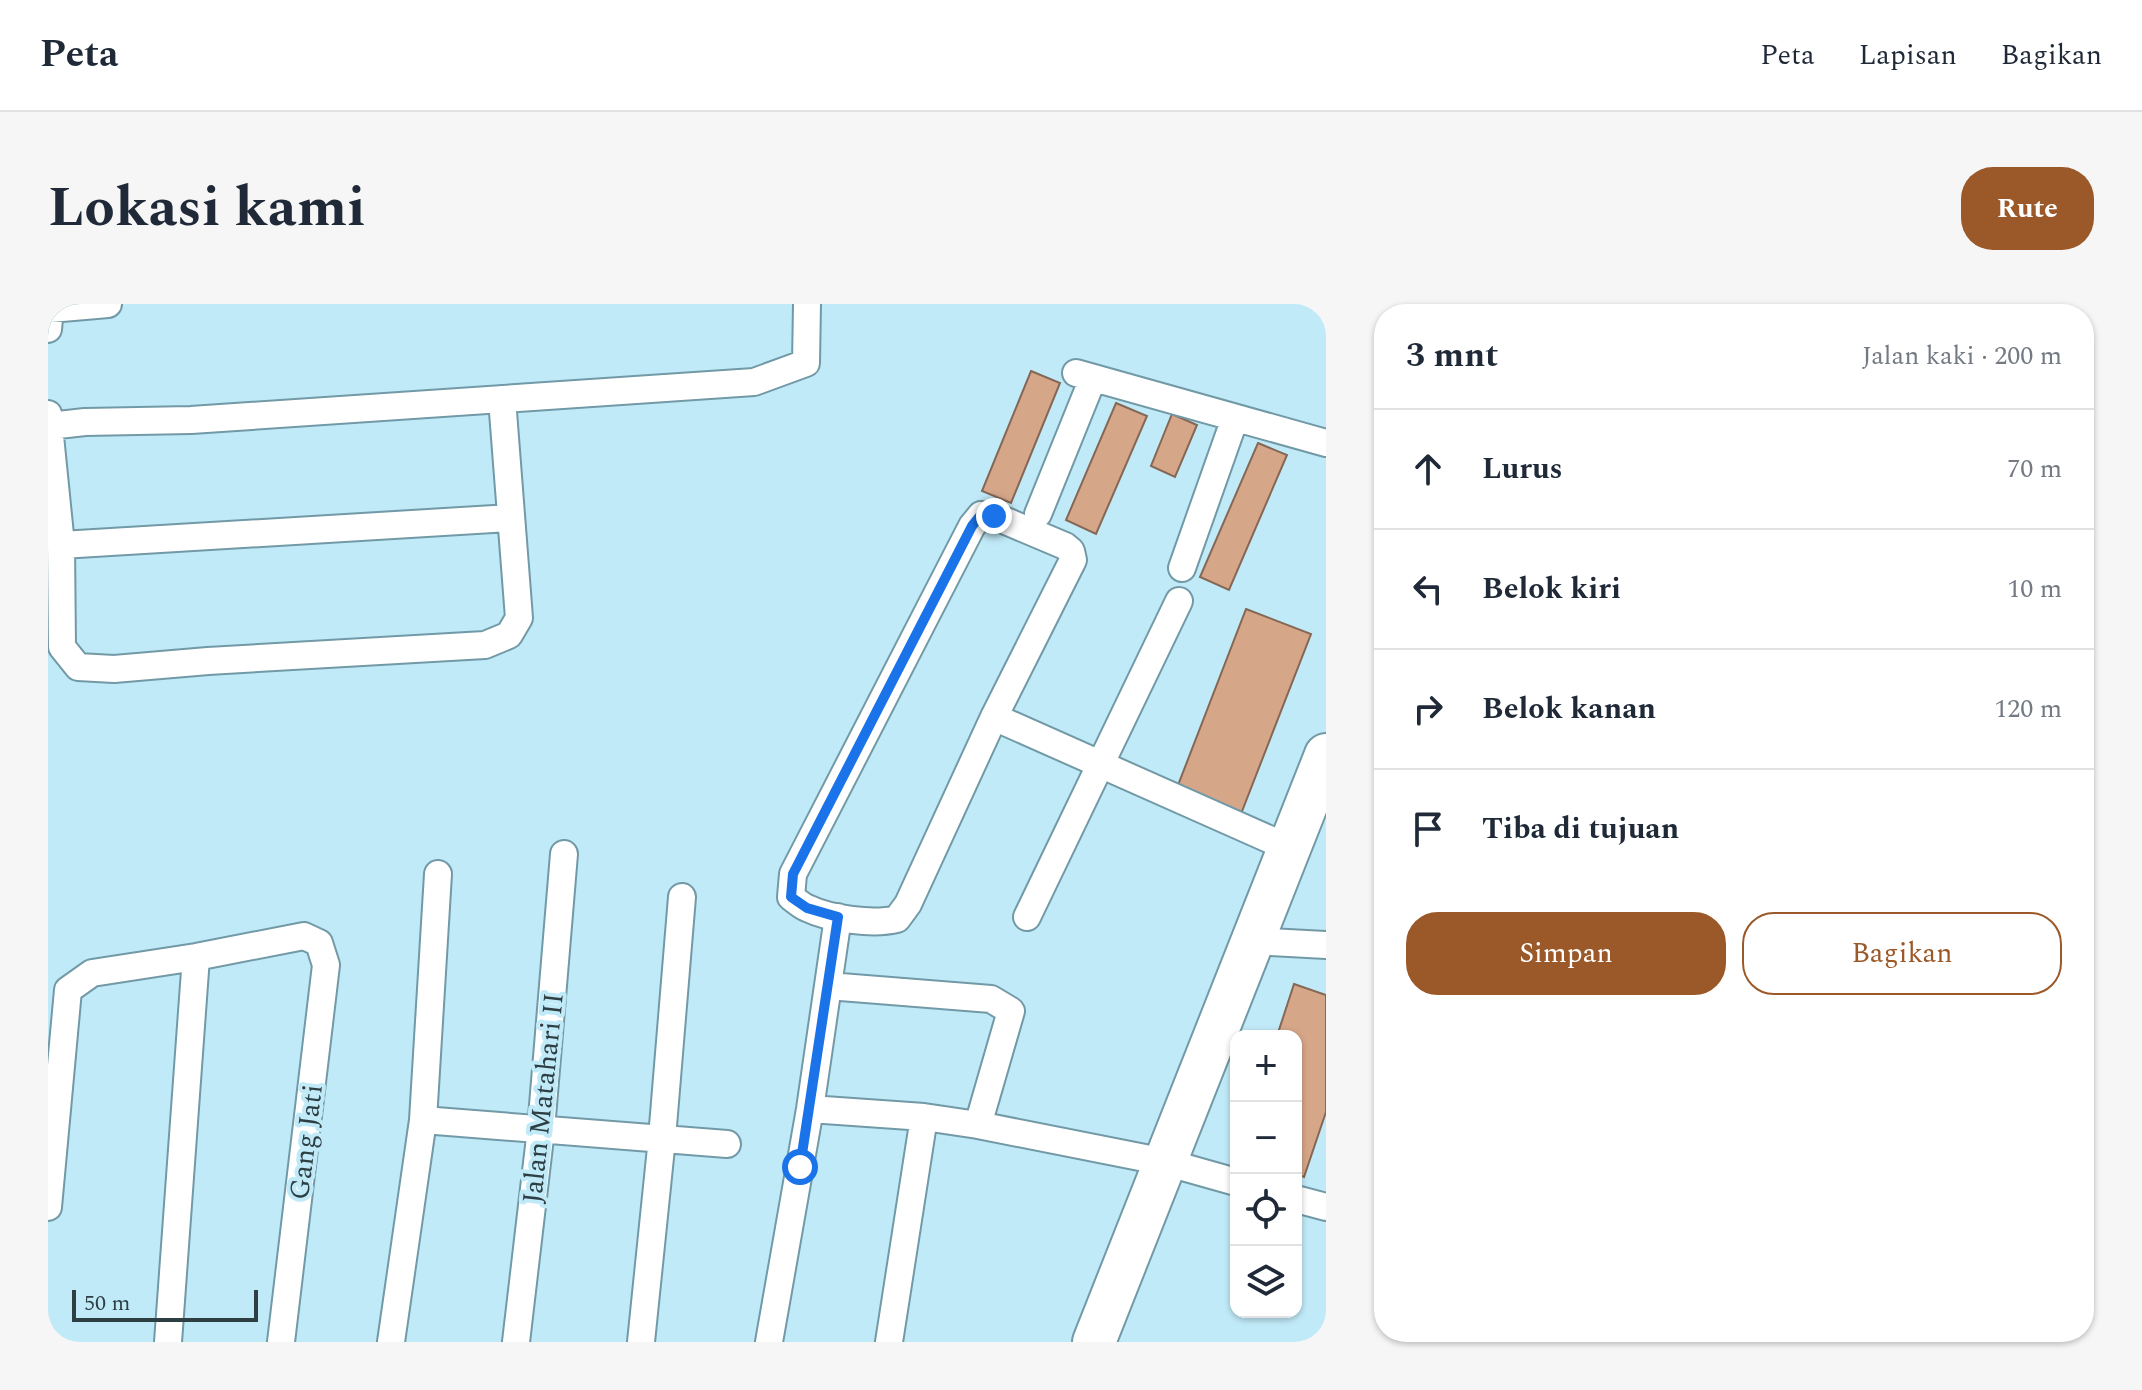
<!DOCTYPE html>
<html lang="id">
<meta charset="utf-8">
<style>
:root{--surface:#fff;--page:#f6f6f7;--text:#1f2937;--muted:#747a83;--line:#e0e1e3;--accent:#9b5828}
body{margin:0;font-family:Spectral,serif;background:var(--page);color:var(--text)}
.controls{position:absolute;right:24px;bottom:24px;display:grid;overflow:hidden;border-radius:16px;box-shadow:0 2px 6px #0004}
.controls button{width:72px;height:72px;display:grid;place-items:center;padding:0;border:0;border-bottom:2px solid var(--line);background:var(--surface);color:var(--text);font:40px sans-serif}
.scale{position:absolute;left:24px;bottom:20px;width:186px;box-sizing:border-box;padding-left:8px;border:4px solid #2e3f44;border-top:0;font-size:22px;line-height:28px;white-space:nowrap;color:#2e3f44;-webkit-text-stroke:6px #c1eaf8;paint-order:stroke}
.stop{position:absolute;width:24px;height:24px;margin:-18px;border:6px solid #1a73e8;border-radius:50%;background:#fff}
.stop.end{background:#1a73e8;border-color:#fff;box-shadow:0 2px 8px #0008}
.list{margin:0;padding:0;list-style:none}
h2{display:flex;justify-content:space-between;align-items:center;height:104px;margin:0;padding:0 32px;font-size:34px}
h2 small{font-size:26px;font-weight:400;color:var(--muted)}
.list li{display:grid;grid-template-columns:52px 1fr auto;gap:24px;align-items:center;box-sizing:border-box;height:120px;padding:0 32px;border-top:2px solid var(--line)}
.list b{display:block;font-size:30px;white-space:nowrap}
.list em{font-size:26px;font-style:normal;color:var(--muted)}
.actions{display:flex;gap:16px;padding:24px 32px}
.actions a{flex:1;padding:18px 0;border:2px solid var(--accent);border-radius:32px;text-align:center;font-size:28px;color:var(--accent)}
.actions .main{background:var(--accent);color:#fff}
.icon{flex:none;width:44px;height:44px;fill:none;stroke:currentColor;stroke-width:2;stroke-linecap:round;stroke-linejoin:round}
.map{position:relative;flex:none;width:1278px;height:1038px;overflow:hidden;border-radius:32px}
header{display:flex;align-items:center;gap:48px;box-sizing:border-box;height:112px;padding:0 40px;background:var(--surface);border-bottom:2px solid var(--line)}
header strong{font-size:38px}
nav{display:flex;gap:44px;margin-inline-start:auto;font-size:28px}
.intro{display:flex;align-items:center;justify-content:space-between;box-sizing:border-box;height:192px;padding:0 48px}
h1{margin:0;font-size:56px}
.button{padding:20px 36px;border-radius:32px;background:var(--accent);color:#fff;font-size:28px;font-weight:700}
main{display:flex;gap:48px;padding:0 48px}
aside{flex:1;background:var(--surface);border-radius:32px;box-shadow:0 2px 6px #0004}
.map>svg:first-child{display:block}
</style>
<header>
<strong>Peta</strong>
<nav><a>Peta</a><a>Lapisan</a><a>Bagikan</a></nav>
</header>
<div class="intro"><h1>Lokasi kami</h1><a class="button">Rute</a></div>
<main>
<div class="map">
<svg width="1278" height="1038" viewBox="0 0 1278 1038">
<rect width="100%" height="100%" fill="#c1eaf8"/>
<path fill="#d6a689" stroke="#856755" stroke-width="2" d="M983,67L1012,79L963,199L934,187Z
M1068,99L1099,112L1048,230L1018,216Z
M1124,110L1149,121L1127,173L1103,162Z
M1210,139L1239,151L1181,286L1152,273Z
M1198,305L1263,330L1191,515L1127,489Z
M1246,680L1278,691V808L1256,873L1248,870V732H1229Z"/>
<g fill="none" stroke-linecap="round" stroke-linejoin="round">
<g stroke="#7299a6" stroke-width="30">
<path id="street" d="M0,25L2,5L60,0
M1028,69L1278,139
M0,110L1,122L37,118L143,116L706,78L758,59L759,0
M1,122L13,241L14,343L30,363L66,365L160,357L437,341L461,331L471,314L454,95
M990,210L1045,74
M933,211L946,212L1017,242L1023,247L1025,256L946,413L860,600L849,615C825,621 782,615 759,604C754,602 748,597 743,593L745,570L924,222Z
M13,241L463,214
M1134,264L1187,114
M946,413L1241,544
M979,613L1131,297
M1204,637L1278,641
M780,682L943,695L963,707L930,821
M762,805L876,813L930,821L1117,858L1188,878
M375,816L679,840
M1248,895L1278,903
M0,903L20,686L44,669L148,653L256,632L271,639L278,661L233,1038
M120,1038L148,653
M343,1038L375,816L390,570
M468,1038L493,825L516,550
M593,1038L614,834L634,593
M721,1038L762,805L790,613
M841,1038L876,813"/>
</g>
<g stroke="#7299a6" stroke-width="46">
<path id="primary" d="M1046,1038L1278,451"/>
</g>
<use href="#street" stroke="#fff" stroke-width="26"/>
<use href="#primary" stroke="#fff" stroke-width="42"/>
</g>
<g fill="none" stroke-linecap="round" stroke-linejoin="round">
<path stroke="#1a73e8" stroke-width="10" d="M752,863L790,613L759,604L743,593L745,570L924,222L933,211L946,212"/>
</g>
<g text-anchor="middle" stroke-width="8" stroke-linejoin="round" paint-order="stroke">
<g font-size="28" fill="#2e3f44" stroke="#c1eaf8">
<text transform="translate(494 794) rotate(-84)" y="10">Jalan Matahari II</text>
<text transform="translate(257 838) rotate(-83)" y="10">Gang Jati</text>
</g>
</g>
</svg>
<div class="controls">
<button>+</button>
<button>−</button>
<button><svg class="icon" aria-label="locate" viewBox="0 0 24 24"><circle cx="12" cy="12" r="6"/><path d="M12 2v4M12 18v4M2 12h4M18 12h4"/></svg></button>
<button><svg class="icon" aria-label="layers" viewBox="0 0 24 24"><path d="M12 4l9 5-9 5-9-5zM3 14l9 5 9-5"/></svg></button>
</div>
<div class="scale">50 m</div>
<div class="stop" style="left:752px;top:863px"></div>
<div class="stop end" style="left:946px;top:212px"></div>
</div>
<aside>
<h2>3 mnt<small>Jalan kaki · 200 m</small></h2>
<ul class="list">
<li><svg class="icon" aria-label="ahead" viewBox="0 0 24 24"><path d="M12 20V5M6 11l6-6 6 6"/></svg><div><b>Lurus</b></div><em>70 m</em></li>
<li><svg class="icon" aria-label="left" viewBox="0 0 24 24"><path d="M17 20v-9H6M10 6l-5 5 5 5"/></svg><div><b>Belok kiri</b></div><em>10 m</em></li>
<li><svg class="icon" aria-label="right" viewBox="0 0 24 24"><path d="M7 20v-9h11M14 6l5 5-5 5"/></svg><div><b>Belok kanan</b></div><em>120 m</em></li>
<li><svg class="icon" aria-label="arrive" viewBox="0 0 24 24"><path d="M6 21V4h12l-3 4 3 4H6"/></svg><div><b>Tiba di tujuan</b></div></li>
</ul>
<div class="actions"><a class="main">Simpan</a><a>Bagikan</a></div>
</aside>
</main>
